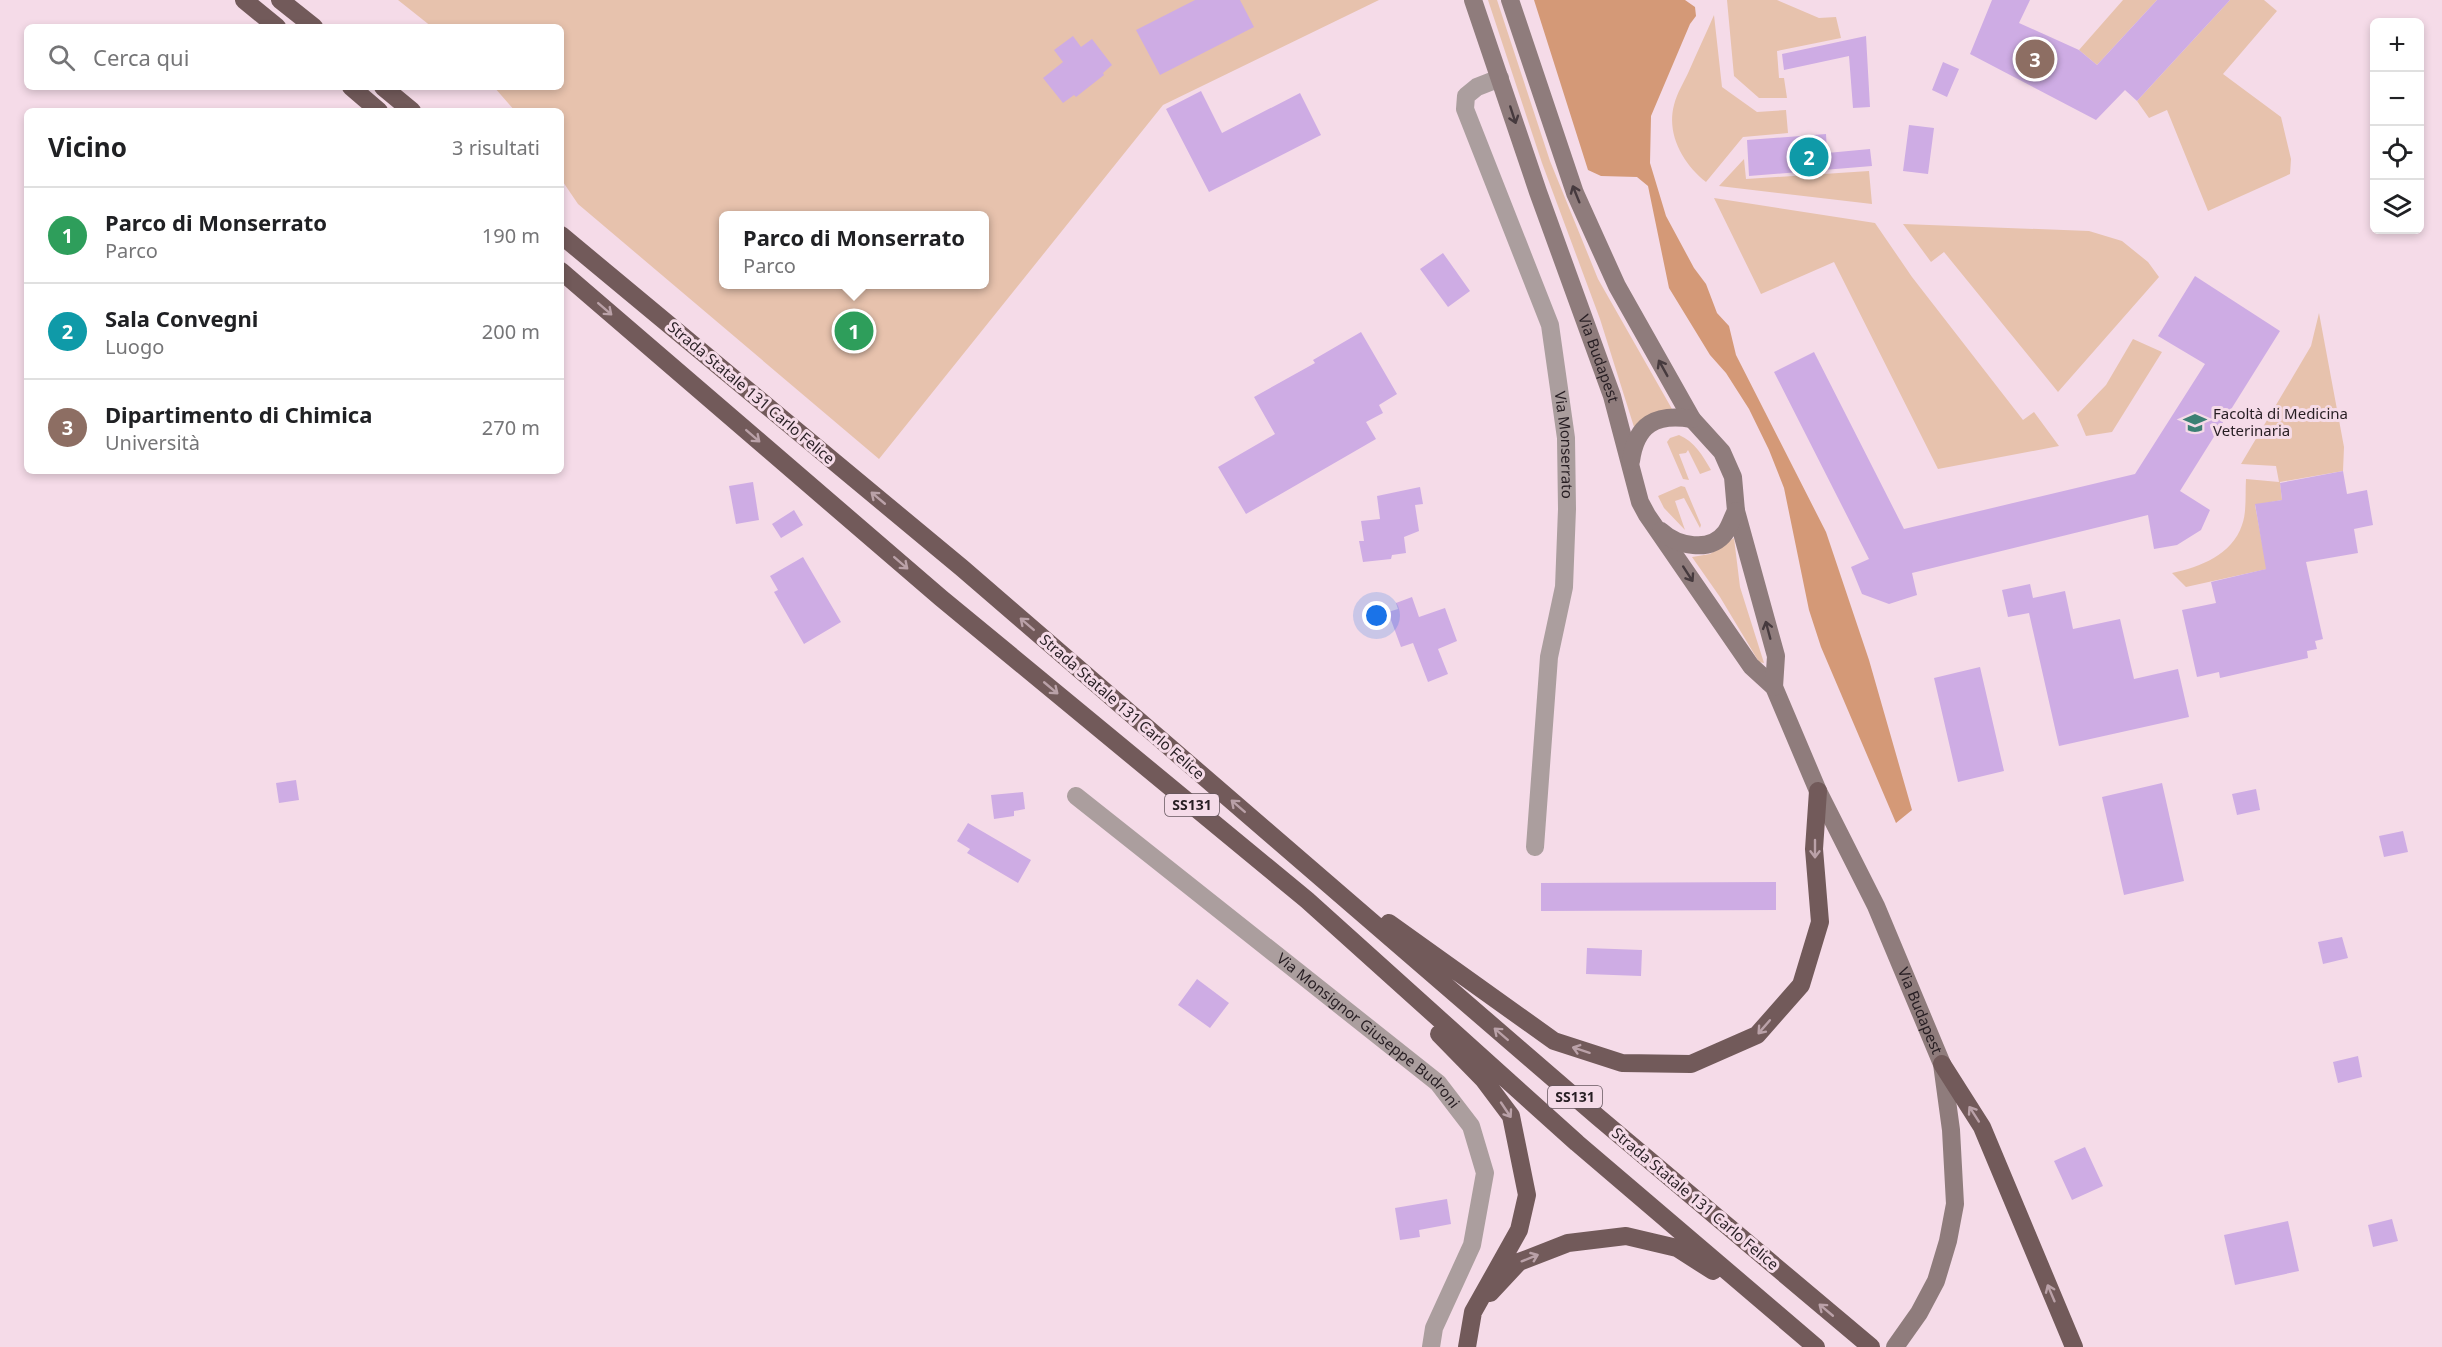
<!DOCTYPE html>
<html lang="it">
<meta charset="utf-8">
<style>
:root{--surface:#fff;--page:#f2f2f2;--text:#202124;--muted:#757577;--line:#e0e0e0;--accent:#3c8074}
body{margin:0;font-family:"Noto Sans",sans-serif;background:var(--page);color:var(--text)}
.controls{position:absolute;right:18px;top:18px;display:grid;overflow:hidden;border-radius:9px;box-shadow:0 3px 9px #0003}
.controls button{width:54px;height:54px;display:grid;place-items:center;padding:0;border:0;border-bottom:2px solid var(--line);background:var(--surface);color:var(--text);font:30px sans-serif}
.you{position:absolute;left:1377px;top:616px;width:21px;height:21px;margin:-15px;border:4px solid #fff;border-radius:50%;background:#1a73e8;box-shadow:0 0 0 9px #1a73e833}
.badge{display:grid;place-items:center;width:39px;height:39px;border-radius:50%;background:var(--accent);color:#fff;font-size:20px;font-weight:700}
.pin{position:absolute;translate:-50% -50%;border:3px solid #fff;box-shadow:0 2px 6px #0006}
.popup{position:absolute;left:719px;top:211px;width:270px;height:78px;box-sizing:border-box;display:grid;place-content:center;border-radius:9px;background:var(--surface);filter:drop-shadow(0 2px 4px #0005);font-size:20px;white-space:nowrap;color:var(--muted)}
.popup b{font-size:22px;color:var(--text)}
.popup::after{content:'';position:absolute;left:50%;top:100%;margin-left:-12px;border:12px solid transparent;border-top-color:var(--surface)}
.list{margin:0;padding:0;list-style:none}
h2{display:flex;justify-content:space-between;align-items:center;height:78px;margin:0;padding:0 24px;font-size:26px}
h2 small{font-size:20px;font-weight:400;color:var(--muted)}
.list li{display:grid;grid-template-columns:39px 1fr auto;gap:18px;align-items:center;box-sizing:border-box;height:96px;padding:0 24px;border-top:2px solid var(--line)}
.list b{display:block;font-size:22px;white-space:nowrap}
.list p{margin:0;font-size:20px;white-space:nowrap;color:var(--muted)}
.list em{font-size:20px;font-style:normal;color:var(--muted)}
.icon{flex:none;width:33px;height:33px;fill:none;stroke:currentColor;stroke-width:2;stroke-linecap:round;stroke-linejoin:round}
.map{position:relative;flex:none;width:2442px;height:1347px;overflow:hidden}
.search{position:absolute;background:var(--surface);box-shadow:0 3px 9px #0003;left:24px;top:24px;width:540px;height:66px;display:flex;align-items:center;gap:15px;box-sizing:border-box;padding:0 21px;border-radius:9px;color:var(--muted);font-size:22px}
.panel{position:absolute;background:var(--surface);box-shadow:0 3px 9px #0003;left:24px;top:108px;width:540px;height:366px;border-radius:9px}
.map>svg:first-child{display:block}
</style>
<div class="map">
<svg width="2442" height="1347" viewBox="0 0 2442 1347">
<rect width="100%" height="100%" fill="#f5dbe8"/>
<path fill="#e7c2ad" fill-rule="evenodd" d="M398,0H1379L1163,105L879,459L578,204L561,179V111H515L494,87H561V27H432ZM724,216H984V284H724Z
M1488,0H1497L1550,161L1598,279L1672,409L1634,427L1600,319L1542,163Z
M1727,0H1777L1819,18L1836,17L1841,38L1777,51L1779,78H1784L1787,98H1759L1734,76Z
M2123,0H2157L2097,65L2079,50Z
M2230,0H2264L2277,11L2223,74L2281,117L2291,159L2290,174L2208,211L2167,110L2149,118L2137,101Z
M1714,15L1722,87L1757,112L1786,110L1788,133L1743,137L1706,182C1684,165 1666,135 1674,105C1677,93 1684,82 1689,71C1697,52 1706,34 1714,15Z
M1744,159L1746,179L1869,171L1872,204L1719,186Z
M1714,198L1875,223L1912,277L2023,420L2034,412L2059,446L1938,469L1834,262L1761,294Z
M1903,224L2089,231L2122,241L2148,262L2159,277L2058,392L1944,252L1931,262Z
M2319,313L2344,447L2343,471L2280,482L2282,500L2255,505L2267,569L2186,587L2172,573C2200,567 2232,555 2242,525C2247,512 2245,493 2246,479L2279,482L2276,466L2241,464L2311,346Z
M2133,339L2162,352L2112,432L2086,436L2077,415L2106,385Z
M1679,435C1694,441 1703,456 1711,470L1700,474L1688,450L1686,453L1679,454L1689,480L1683,479L1667,442L1670,438Z
M1681,486L1685,487L1701,525L1700,528L1684,498L1675,501L1685,530L1664,508L1658,496Z
M1734,538L1740,587L1764,663L1759,662L1720,597L1692,557L1710,554Z"/>
<path fill="#d49977" d="M1534,0H1685L1695,7L1696,16L1690,24L1651,116L1650,163L1666,216L1694,268L1706,284L1717,313L1729,326L1736,355L1826,532L1869,660L1912,810L1896,823L1821,647L1809,610L1784,488L1769,450L1749,409L1726,373L1710,355L1669,288L1648,186L1637,177L1601,176L1588,170Z"/>
<path fill="#ceace4" d="M1195,0H1240L1254,27L1160,75L1136,30Z
M1992,0H2030L2019,23L2079,50L2097,65L2157,0H2230L2137,101L2125,90L2096,120L1970,54Z
M1073,36L1081,47L1092,39L1112,65L1103,73L1104,75L1076,97L1074,95L1063,103L1043,78L1063,62L1054,50Z
M1866,36L1870,107L1853,108L1849,56L1784,70L1782,54Z
M1943,62L1959,69L1947,97L1932,90Z
M1201,91L1222,133L1300,93L1321,135L1209,192L1166,109Z
M1909,125L1934,128L1928,174L1903,171Z
M1826,134L1827,153L1870,149L1872,166L1749,176L1747,140Z
M1443,253L1470,291L1448,307L1420,269Z
M2195,276L2280,331L2180,491L2210,510L2201,530L2177,545L2154,549L2148,515L1912,573L1917,595L1889,604L1862,594L1851,567L1869,559L1774,372L1814,352L1904,529L2135,474L2205,364L2158,336Z
M1361,332L1397,394L1379,405L1383,413L1366,422L1376,439L1246,514L1218,467L1275,434L1254,397L1315,363L1313,360Z
M2343,471L2347,494L2367,490L2373,525L2354,529L2358,553L2306,562L2323,639L2315,641L2317,649L2307,651L2308,658L2220,678L2219,672L2197,677L2182,610L2216,603L2211,582L2266,569L2255,504L2282,500L2280,483Z
M753,482L759,520L736,524L729,486Z
M1420,487L1423,504L1415,505L1419,531L1404,537L1406,553L1392,555L1391,559L1363,562L1359,541H1364L1361,521L1380,519L1377,496Z
M794,510L803,525L781,538L772,524Z
M803,557L841,622L804,644L774,592L778,590L770,576Z
M2030,584L2033,598L2065,591L2073,629L2120,619L2134,679L2178,669L2189,717L2059,746L2029,613L2008,617L2002,590Z
M1412,597L1419,617L1445,608L1457,641L1438,649L1448,674L1428,682L1413,643L1401,647L1388,612L1398,609L1396,603Z
M1980,667L2004,771L1958,782L1934,678Z
M296,780L299,800L279,803L276,783Z
M2162,783L2184,881L2124,895L2102,797Z
M2256,789L2260,810L2237,815L2232,794Z
M1023,792L1025,809L1014,811V816L994,819L991,795Z
M968,823L1031,860L1018,883L967,853L970,849L957,841Z
M2403,831L2408,852L2384,857L2379,836Z
M1776,882V910L1541,911V883Z
M2342,937L2348,958L2323,964L2318,942Z
M1587,948L1642,950L1641,976L1586,974Z
M1197,979L1229,1003L1210,1028L1178,1005Z
M2358,1056L2362,1077L2338,1083L2333,1062Z
M2085,1147L2103,1186L2072,1200L2054,1161Z
M1447,1199L1451,1224L1419,1230L1420,1237L1400,1240L1395,1208Z
M2392,1219L2398,1241L2373,1247L2368,1225Z
M2288,1221L2299,1271L2235,1285L2224,1235Z"/>
<g fill="none" stroke-linecap="round" stroke-linejoin="round">
<g stroke="#ab9e9e" stroke-width="18">
<path id="s1" d="M1500,78L1477,87L1466,96L1465,109L1550,325L1566,438L1567,509L1564,587L1549,657L1535,847"/>
<path id="s2" d="M1076,796L1438,1083L1471,1126L1485,1173L1472,1245L1434,1328L1431,1347"/>
</g>
<g stroke="#8f7c7c" stroke-width="18">
<path id="s3" d="M1473,0L1538,192L1612,396L1640,502L1647,515L1751,666L1774,687L1818,791L1876,906L1942,1064L1951,1130L1955,1204L1948,1241L1936,1281L1919,1313L1895,1347"/>
<path d="M1510,0L1575,193L1617,286L1692,419L1722,452L1733,477L1736,511L1776,656L1774,687"/>
<path d="M1631,461C1636,424 1656,413 1692,419"/>
<path d="M1661,531C1677,546 1710,553 1725,533C1730,527 1732,518 1736,511"/>
</g>
<path stroke="#725a5a" stroke-width="18" d="M244,0L277,27
M280,0L314,27
M351,87L379,111
M383,87L412,111
M561,235L962,568L1598,1117L1871,1347
M561,271L941,598L1307,900L1577,1143L1816,1347
M1389,923L1554,1041L1622,1063L1691,1064L1757,1035L1801,985L1820,922L1814,849L1818,791
M1439,1034L1484,1080L1511,1116L1527,1195L1519,1230L1473,1312L1467,1347
M1942,1064L1982,1127L2074,1347
M1490,1293L1519,1262L1568,1243L1626,1236L1677,1248L1713,1271"/>
</g>
<defs><path id="oneway-shaft" d="M-6 0H5M1.5-3L5.5 0L1.5 3" fill="none" stroke-width="1.6" stroke-linecap="round" stroke-linejoin="round" transform="scale(1.5)"/></defs>
<g stroke="#463a3e">
<use href="#oneway-shaft" transform="translate(1513 115) rotate(72)"/>
<use href="#oneway-shaft" transform="translate(1576 194) rotate(-112)"/>
<use href="#oneway-shaft" transform="translate(1663 368) rotate(-119)"/>
<use href="#oneway-shaft" transform="translate(1688 574) rotate(57)"/>
<use href="#oneway-shaft" transform="translate(1768 630) rotate(-105)"/>
</g>
<g stroke="#baa1a8">
<use href="#oneway-shaft" transform="translate(605 309) rotate(41)"/>
<use href="#oneway-shaft" transform="translate(753 436) rotate(41)"/>
<use href="#oneway-shaft" transform="translate(878 498) rotate(-140)"/>
<use href="#oneway-shaft" transform="translate(901 563) rotate(41)"/>
<use href="#oneway-shaft" transform="translate(1027 624) rotate(-139)"/>
<use href="#oneway-shaft" transform="translate(1051 688) rotate(40)"/>
<use href="#oneway-shaft" transform="translate(1238 806) rotate(-139)"/>
<use href="#oneway-shaft" transform="translate(1815 849) rotate(90)"/>
<use href="#oneway-shaft" transform="translate(1764 1027) rotate(131)"/>
<use href="#oneway-shaft" transform="translate(1501 1034) rotate(-139)"/>
<use href="#oneway-shaft" transform="translate(1581 1050) rotate(-162)"/>
<use href="#oneway-shaft" transform="translate(1506 1110) rotate(56)"/>
<use href="#oneway-shaft" transform="translate(1974 1114) rotate(-123)"/>
<use href="#oneway-shaft" transform="translate(1530 1258) rotate(-22)"/>
<use href="#oneway-shaft" transform="translate(2051 1293) rotate(-113)"/>
<use href="#oneway-shaft" transform="translate(1826 1310) rotate(-140)"/>
</g>
<defs>
<g id="university-bare" transform="scale(1.8)"><path d="M0-5L7-2L0 1L-7-2ZM-4 1L0 2.5L4 1V4Q0 6-4 4Z" fill="#3c8074" stroke="#f5dbe8" stroke-width="2.5" paint-order="stroke"/></g>
</defs>
<g fill-rule="evenodd">
<use href="#university-bare" x="2195" y="423"/>
</g>
<g text-anchor="middle" stroke-width="6" stroke-linejoin="round" paint-order="stroke">
<g fill="#f5dbe8" stroke="#65575e" stroke-width="1.5">
<rect x="1165" y="794" width="54" height="22" rx="4.5"/>
<rect x="1548" y="1086" width="54" height="22" rx="4.5"/>
</g>
<g font-size="14" font-weight="bold" fill="#271e23">
<text x="1192" y="810">SS131</text>
<text x="1575" y="1102">SS131</text>
</g>
<g font-size="15" fill="#271e23" stroke="#f5dbe8">
<text dy="5" stroke="none"><textPath href="#s3" startOffset="380">Via Budapest</textPath></text>
<text transform="translate(751 393) rotate(40)" y="5">Strada Statale 131 Carlo Felice</text>
<text dy="5" stroke="none"><textPath href="#s1" startOffset="405">Via Monserrato</textPath></text>
<text transform="translate(1122 707) rotate(41)" y="5">Strada Statale 131 Carlo Felice</text>
<text dy="5" stroke="none"><textPath href="#s3" startOffset="1114">Via Budapest</textPath></text>
<text dy="5" stroke="none"><textPath href="#s2" startOffset="375">Via Monsignor Giuseppe Budroni</textPath></text>
<text transform="translate(1695 1199) rotate(40)" y="5">Strada Statale 131 Carlo Felice</text>
</g>
<g font-size="15" fill="#271e23" stroke="#f5dbe8" text-anchor="start">
<text x="2213" y="419">Facoltà di Medicina<tspan x="2213" dy="17">Veterinaria</tspan></text>
</g>
</g>
</svg>
<div class="controls">
<button>+</button>
<button>−</button>
<button><svg class="icon" aria-label="locate" viewBox="0 0 24 24"><circle cx="12" cy="12" r="6"/><path d="M12 2v4M12 18v4M2 12h4M18 12h4"/></svg></button>
<button><svg class="icon" aria-label="layers" viewBox="0 0 24 24"><path d="M12 4l9 5-9 5-9-5zM3 14l9 5 9-5"/></svg></button>
</div>
<div class="you"></div>
<div class="pin badge" style="left:854px;top:331px;background:#2e9e5b">1</div>
<div class="popup"><b>Parco di Monserrato</b>Parco</div>
<div class="pin badge" style="left:1809px;top:157px;background:#0f9aa8">2</div>
<div class="pin badge" style="left:2035px;top:59px;background:#8d6e63">3</div>
<div class="search"><svg class="icon" aria-label="search" viewBox="0 0 24 24"><circle cx="10" cy="10" r="6"/><path d="M15 15l6 6"/></svg>Cerca qui</div>
<section class="panel">
<h2>Vicino<small>3 risultati</small></h2>
<ul class="list">
<li><span class="badge" style="background:#2e9e5b">1</span><div><b>Parco di Monserrato</b><p>Parco</p></div><em>190 m</em></li>
<li><span class="badge" style="background:#0f9aa8">2</span><div><b>Sala Convegni</b><p>Luogo</p></div><em>200 m</em></li>
<li><span class="badge" style="background:#8d6e63">3</span><div><b>Dipartimento di Chimica</b><p>Università</p></div><em>270 m</em></li>
</ul>
</section>
</div>
